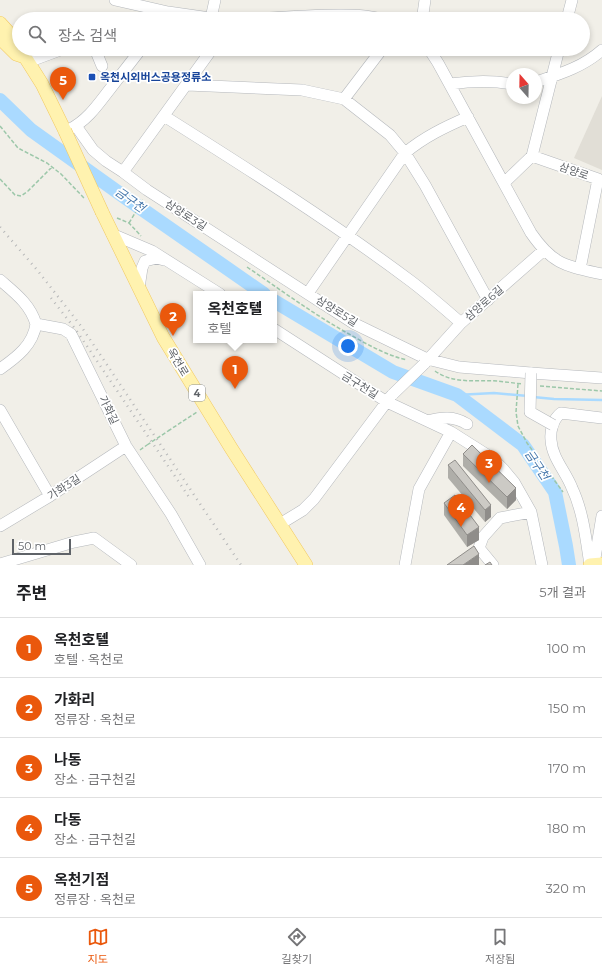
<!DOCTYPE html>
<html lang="ko">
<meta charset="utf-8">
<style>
:root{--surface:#fff;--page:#f6f6f6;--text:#202124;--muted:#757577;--line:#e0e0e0;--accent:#ea580c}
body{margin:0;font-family:Montserrat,"Noto Sans KR",sans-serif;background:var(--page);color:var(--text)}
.compass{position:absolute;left:506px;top:68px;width:36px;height:36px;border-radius:50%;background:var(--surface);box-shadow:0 2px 6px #0003;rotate:340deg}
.scale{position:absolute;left:12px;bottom:10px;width:59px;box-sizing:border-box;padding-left:4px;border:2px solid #5f6368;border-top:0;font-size:11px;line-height:14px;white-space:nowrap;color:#5f6368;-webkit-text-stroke:3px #fff;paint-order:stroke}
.you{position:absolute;left:348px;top:346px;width:14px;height:14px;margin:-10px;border:3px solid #fff;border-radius:50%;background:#1a73e8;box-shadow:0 0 0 6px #1a73e833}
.badge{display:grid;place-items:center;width:26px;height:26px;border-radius:50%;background:var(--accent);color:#fff;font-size:13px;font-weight:700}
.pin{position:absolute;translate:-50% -33px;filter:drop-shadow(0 1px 2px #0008)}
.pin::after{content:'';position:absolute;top:21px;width:14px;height:12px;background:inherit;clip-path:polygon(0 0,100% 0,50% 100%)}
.popup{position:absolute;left:193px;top:291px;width:84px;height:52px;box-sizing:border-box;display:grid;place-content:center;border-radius:0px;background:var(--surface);filter:drop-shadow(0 1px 3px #0005);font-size:13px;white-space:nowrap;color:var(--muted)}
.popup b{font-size:15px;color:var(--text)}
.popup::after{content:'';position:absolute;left:50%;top:100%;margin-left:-8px;border:8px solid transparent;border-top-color:var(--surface)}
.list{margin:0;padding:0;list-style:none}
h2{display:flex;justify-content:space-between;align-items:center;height:52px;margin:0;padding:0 16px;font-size:17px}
h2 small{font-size:13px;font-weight:400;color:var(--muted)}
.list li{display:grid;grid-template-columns:26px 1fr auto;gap:12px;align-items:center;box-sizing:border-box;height:60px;padding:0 16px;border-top:1px solid var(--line)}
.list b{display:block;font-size:15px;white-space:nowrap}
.list p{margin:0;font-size:13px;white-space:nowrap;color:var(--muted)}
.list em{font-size:13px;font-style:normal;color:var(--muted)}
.icon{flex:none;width:22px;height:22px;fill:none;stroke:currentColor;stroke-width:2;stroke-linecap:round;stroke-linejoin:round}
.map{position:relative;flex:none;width:602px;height:565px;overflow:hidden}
.search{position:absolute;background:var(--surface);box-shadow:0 2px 6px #0003;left:12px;right:12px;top:12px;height:44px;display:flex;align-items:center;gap:10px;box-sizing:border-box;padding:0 14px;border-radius:22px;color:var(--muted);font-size:15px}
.sheet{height:352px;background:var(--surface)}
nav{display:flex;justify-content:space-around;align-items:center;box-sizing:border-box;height:56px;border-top:1px solid var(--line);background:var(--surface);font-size:11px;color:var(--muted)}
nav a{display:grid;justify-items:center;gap:2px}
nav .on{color:var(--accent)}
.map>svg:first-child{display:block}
</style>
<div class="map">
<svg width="602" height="565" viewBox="0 0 602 565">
<rect width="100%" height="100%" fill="#f1efe8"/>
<path fill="#e1ded6" d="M602,96V170L574,158Z"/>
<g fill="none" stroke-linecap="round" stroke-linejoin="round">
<path stroke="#aadaff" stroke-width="2.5" d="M457,395L494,393L528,396
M533,397L554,399L602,400"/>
<path stroke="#aadaff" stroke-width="14" d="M0,100L31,130L126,198L264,294
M274,301L393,372L457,395L523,445L555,492L566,546L569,565"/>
<g stroke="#b5b8bc" stroke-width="12">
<path id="minor" d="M115,0L168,12L217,19
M211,18L215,0
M256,19C284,17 312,15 341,15C354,15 368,15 381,19
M421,19L423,14L425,0
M567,19L572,0
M95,49L102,66
M429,49L438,63L531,233C553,265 566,266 602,274
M559,49L532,156L598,179L580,269
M28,62L63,49
M536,82C560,74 583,67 602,50
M450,84C471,81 491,80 512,84
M187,85L302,90L344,99L390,135L405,153L425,185L488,300
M344,99L382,49
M164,116C248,169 332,222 412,282C429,295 445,309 461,323
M76,126L93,150L106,161L123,172L147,190L353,323L427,359L459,367L531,373L602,378
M70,129C88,120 99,103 110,89C120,76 131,62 141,49
M123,172L212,49
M504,183L532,156
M112,234L152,251L220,294
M0,280C15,293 30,304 36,324L63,329L71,334L126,446L171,514L200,565
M139,288L142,268L145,261L157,258L164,260
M308,293L405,153C424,137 445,127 468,117
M274,329L387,402L451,432L492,458L504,470L514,482L531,512L542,565
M424,364L461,323L544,250
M0,369C17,357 33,345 36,324
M0,410L50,496
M428,421C442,417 454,416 467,424
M280,524L303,510L314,499L391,396
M0,526L50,496L126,446
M0,564L74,542L94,538L131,565
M594,564L602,516
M405,565L419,489L451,432
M493,565L479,548L483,537L500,518L531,512
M590,565C586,539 583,511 572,488C566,472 552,458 551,440C550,431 553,419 561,413L602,418"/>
</g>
<g stroke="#f2c960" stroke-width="14">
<path id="major" d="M0,23L19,44
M0,38L16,54L25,57
M22,49L25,57L42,84L65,131
M102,212L163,337L231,448L306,565
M590,565L602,564"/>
</g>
<path stroke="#9cc7a9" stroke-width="1.5" stroke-dasharray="4 2" stroke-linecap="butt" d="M0,126L18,148L47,163L61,174L84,198
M0,179L15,195L21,196L28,191L52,167
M117,218L129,223L141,236
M129,223L143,200
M247,267C281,290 313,314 349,334C368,345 386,355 407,360
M435,371C453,384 476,380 498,381C506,382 514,383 522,384
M518,384L516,412L518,426L527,443L563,492
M540,386L602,391
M168,431L197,412
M140,450L147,445"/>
<use href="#minor" stroke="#fff" stroke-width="11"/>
<use href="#major" stroke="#fff2af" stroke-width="13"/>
<path stroke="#b6b7b8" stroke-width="2.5" stroke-dasharray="1 5" stroke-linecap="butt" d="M0,227L38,271L81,326L241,565
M51,298L76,330L191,500"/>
<g stroke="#b5b8bc" stroke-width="12" stroke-linecap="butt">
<path id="minor-bridge" d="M531,373L530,412L553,425
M393,394L424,364"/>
</g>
<g stroke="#f2c960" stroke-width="14" stroke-linecap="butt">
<path id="major-bridge" d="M65,131L102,212"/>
</g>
<path stroke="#9cc7a9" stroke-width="1.5" stroke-dasharray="4 2" stroke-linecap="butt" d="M147,445L168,431"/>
<use href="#minor-bridge" stroke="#fff" stroke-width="11"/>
<use href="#major-bridge" stroke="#fff2af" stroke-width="13"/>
</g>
<path fill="#afaea9" d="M463,454L516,500L507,509L463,466Z
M448,465L491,517L485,522L448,478Z
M444,503L479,540L467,547L444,515Z"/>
<path fill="#8f8d8a" d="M516,488V500L507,509V497Z
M491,505V517L485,522V510Z
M479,527V540L467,547V535Z
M479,554V565H463Z"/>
<path fill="#cccac5" stroke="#8f8d8a" d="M472,445L516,488L507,497L463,454Z
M455,460L491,505L485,510L448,465Z
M455,495L479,527L467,535L444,503Z
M474,546L479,554L463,565H447Z
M490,562L492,565H485Z"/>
<rect fill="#1a4fb4" stroke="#fff" stroke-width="1.5" x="88" y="73" width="8" height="8" rx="2"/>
<g text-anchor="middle" stroke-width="3.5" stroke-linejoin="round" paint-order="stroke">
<rect fill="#fff" stroke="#8f9295" stroke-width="1" x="189" y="385" width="16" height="16" rx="3"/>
<g font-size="10" font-weight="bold" fill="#5f6368">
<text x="197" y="397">4</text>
</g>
<g font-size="11" font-weight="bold" fill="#164399" stroke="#fff" text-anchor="start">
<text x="100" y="81">옥천시외버스공용정류소</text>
</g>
<g font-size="11" fill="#5f6368" stroke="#fff">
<text transform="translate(574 171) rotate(19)" y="4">삼양로</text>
<text transform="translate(186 215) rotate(33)" y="4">삼양로3길</text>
<text transform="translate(484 303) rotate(-41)" y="4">삼양로6길</text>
<text transform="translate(337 311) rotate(32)" y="4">삼양로5길</text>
<text transform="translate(178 362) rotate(59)" y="4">옥천로</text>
<text transform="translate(360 385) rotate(32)" y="4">금구천길</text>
<text transform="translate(109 410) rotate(64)" y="4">가화길</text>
<text transform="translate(64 487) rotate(-33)" y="4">가화3길</text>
</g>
<g font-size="12" font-style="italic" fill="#4174aa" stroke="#fff">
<text transform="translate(130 200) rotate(35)" y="4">금구천</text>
<text transform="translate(537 465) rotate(56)" y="4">금구천</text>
</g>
</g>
</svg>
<svg class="compass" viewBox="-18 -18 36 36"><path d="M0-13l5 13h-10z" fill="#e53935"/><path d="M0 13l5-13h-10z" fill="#757577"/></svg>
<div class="scale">50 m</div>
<div class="you"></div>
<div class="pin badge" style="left:235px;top:389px">1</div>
<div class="popup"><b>옥천호텔</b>호텔</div>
<div class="pin badge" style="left:173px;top:336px">2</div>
<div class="pin badge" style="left:489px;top:483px">3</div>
<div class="pin badge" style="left:461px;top:527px">4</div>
<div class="pin badge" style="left:63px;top:100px">5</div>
<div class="search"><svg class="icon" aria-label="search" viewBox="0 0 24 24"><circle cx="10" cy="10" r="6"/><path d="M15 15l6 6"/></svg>장소 검색</div>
</div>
<section class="sheet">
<h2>주변<small>5개 결과</small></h2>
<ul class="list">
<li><span class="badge">1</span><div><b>옥천호텔</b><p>호텔 · 옥천로</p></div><em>100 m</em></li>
<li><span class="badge">2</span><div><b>가화리</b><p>정류장 · 옥천로</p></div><em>150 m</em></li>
<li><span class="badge">3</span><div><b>나동</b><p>장소 · 금구천길</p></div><em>170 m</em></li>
<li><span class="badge">4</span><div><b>다동</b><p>장소 · 금구천길</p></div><em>180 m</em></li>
<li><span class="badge">5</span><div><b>옥천기점</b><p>정류장 · 옥천로</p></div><em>320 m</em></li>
</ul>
</section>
<nav>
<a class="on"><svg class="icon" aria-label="map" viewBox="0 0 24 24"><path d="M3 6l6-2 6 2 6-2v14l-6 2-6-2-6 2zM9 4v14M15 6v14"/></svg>지도</a>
<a><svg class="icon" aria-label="directions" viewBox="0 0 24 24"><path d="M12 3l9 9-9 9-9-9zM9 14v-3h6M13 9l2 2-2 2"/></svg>길찾기</a>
<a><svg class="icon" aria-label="saved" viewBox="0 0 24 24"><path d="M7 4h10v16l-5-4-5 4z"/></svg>저장됨</a>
</nav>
